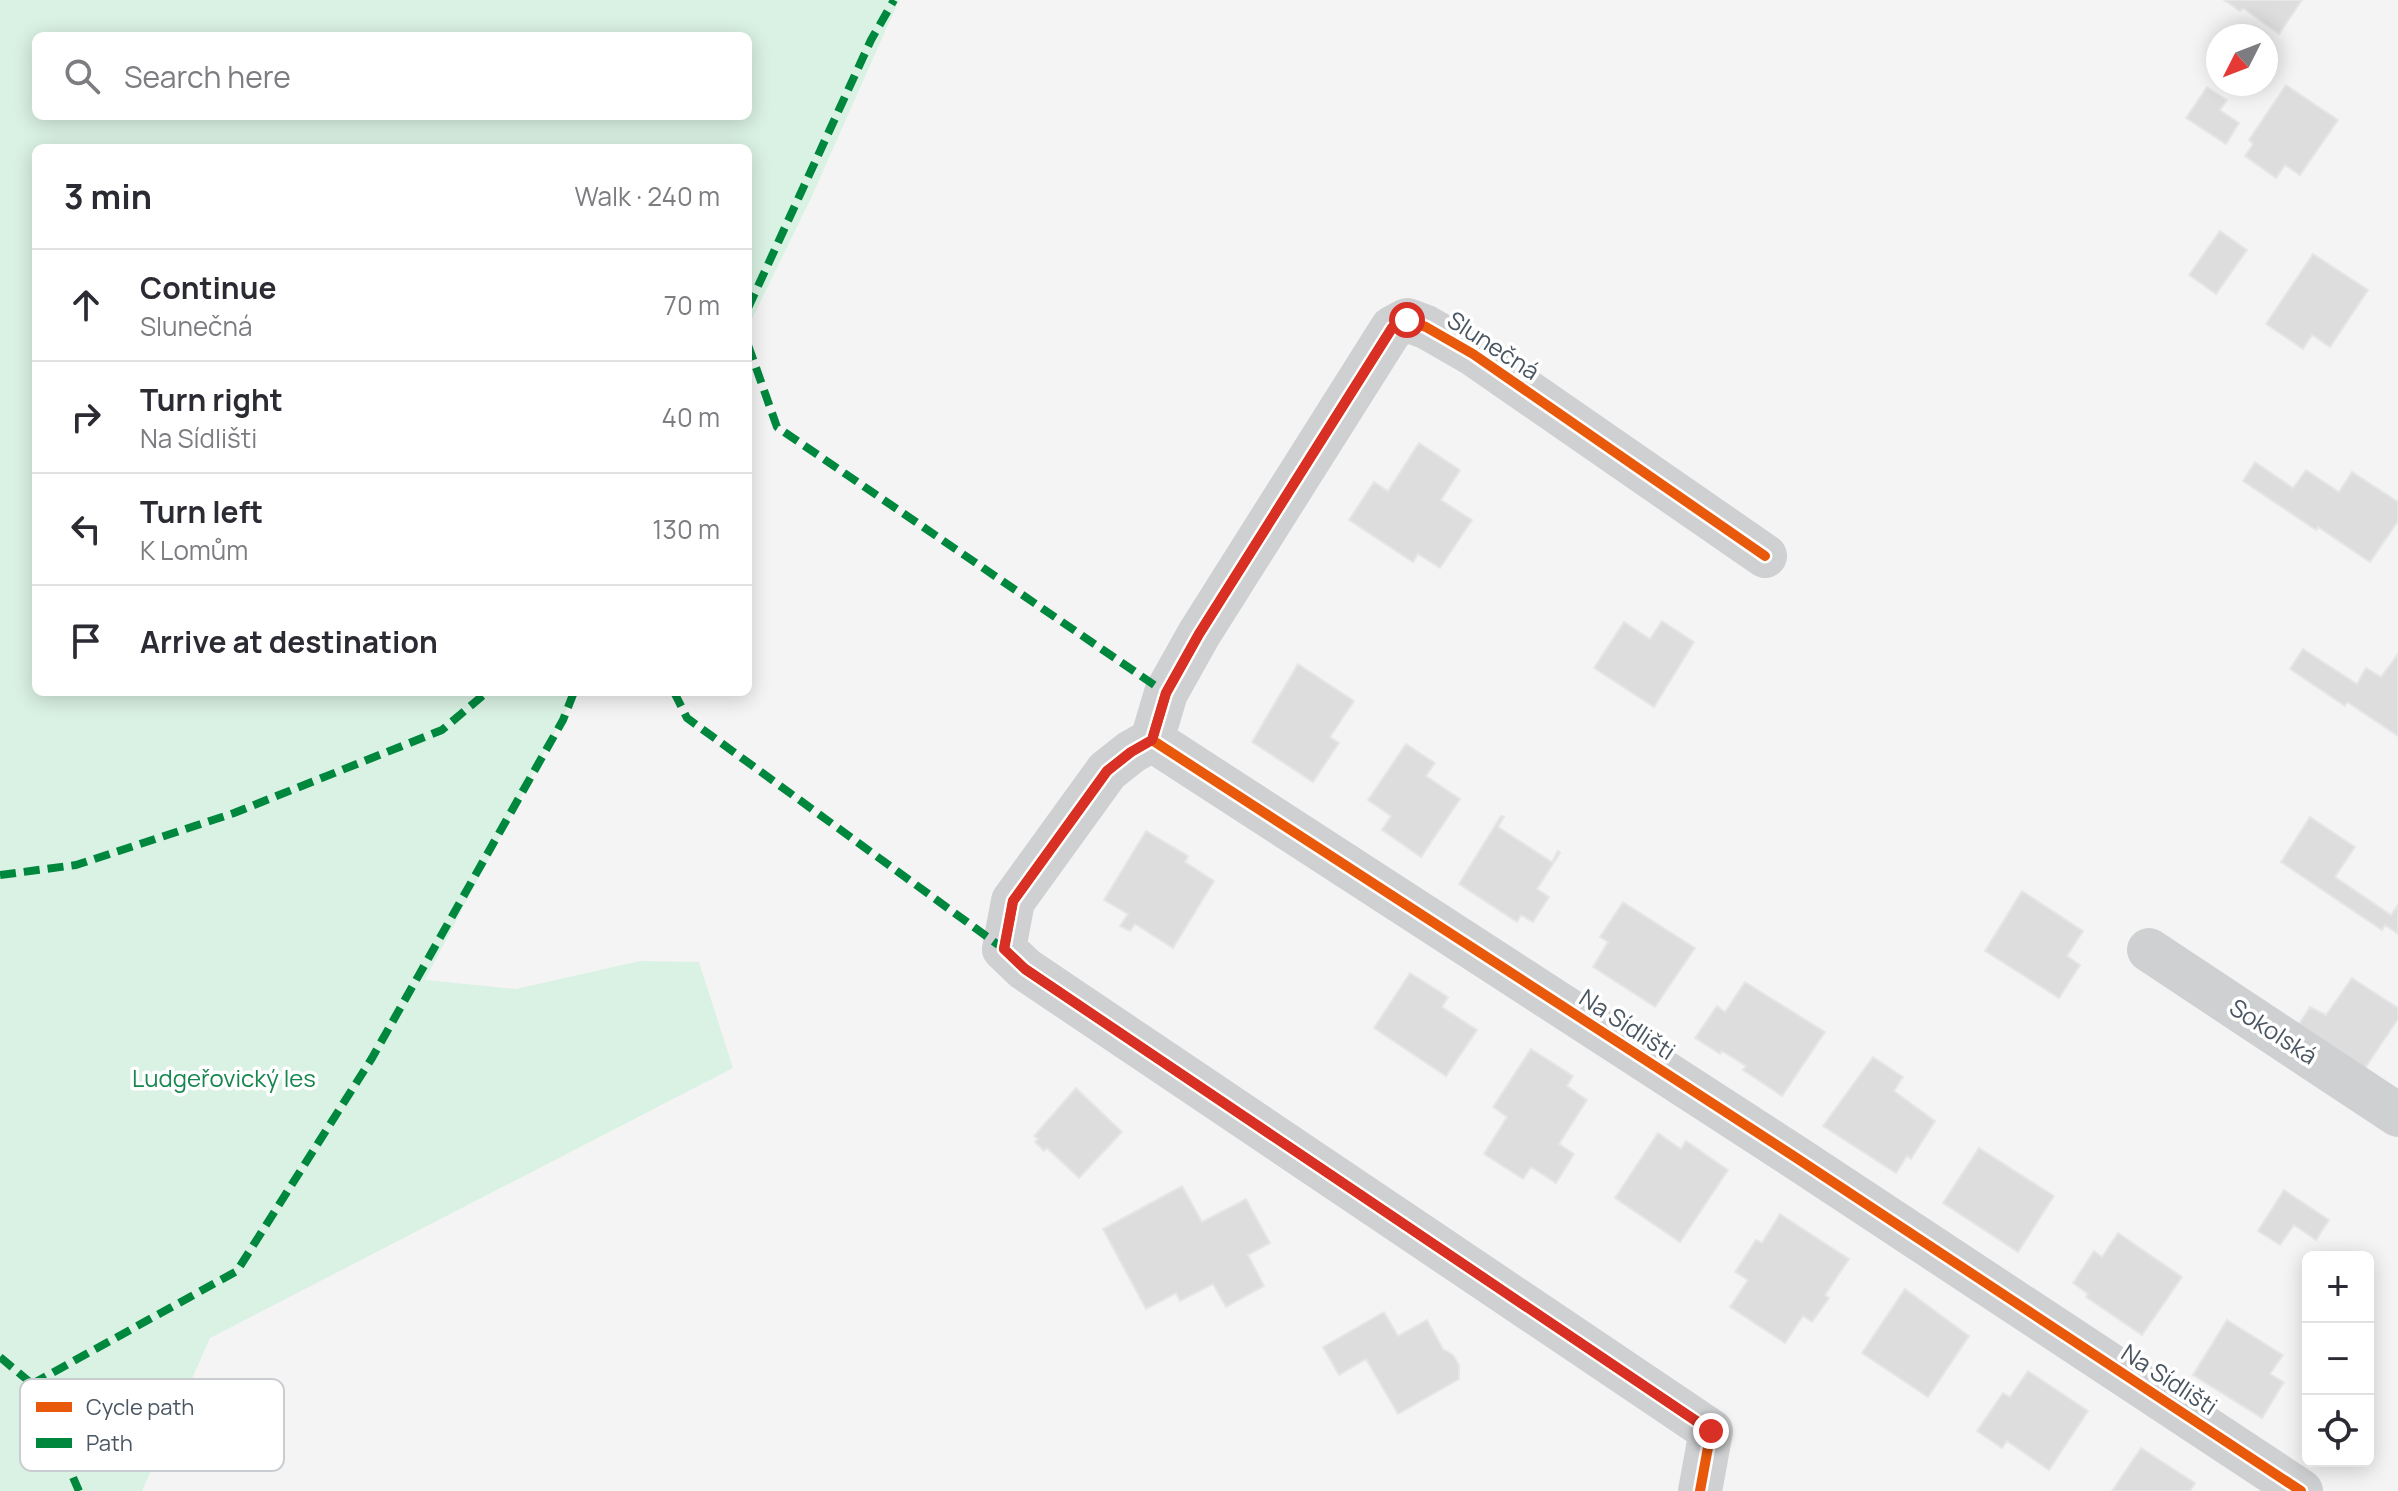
<!DOCTYPE html>
<meta charset="utf-8">
<style>
:root{--surface:#fff;--page:#f7f7f7;--text:#2b2b33;--muted:#7c7c81;--line:#e1e1e2}
body{margin:0;font-family:Manrope,sans-serif;background:var(--page);color:var(--text)}
.controls{position:absolute;right:24px;bottom:24px;display:grid;overflow:hidden;border-radius:12px;box-shadow:0 4px 20px #0003}
.controls button{width:72px;height:72px;display:grid;place-items:center;padding:0;border:0;border-bottom:2px solid var(--line);background:var(--surface);color:var(--text);font:40px sans-serif}
.compass{position:absolute;left:2206px;top:24px;width:72px;height:72px;border-radius:50%;background:var(--surface);box-shadow:0 4px 20px #0003;rotate:228deg}
.stop{position:absolute;width:24px;height:24px;margin:-18px;border:6px solid #d93025;border-radius:50%;background:#fff}
.stop.end{background:#d93025;border-color:#fff;box-shadow:0 2px 8px #0008}
.list{margin:0;padding:0;list-style:none}
h2{display:flex;justify-content:space-between;align-items:center;height:104px;margin:0;padding:0 32px;font-size:34px}
h2 small{font-size:26px;font-weight:400;color:var(--muted)}
.list li{display:grid;grid-template-columns:52px 1fr auto;gap:24px;align-items:center;box-sizing:border-box;height:112px;padding:0 32px;border-top:2px solid var(--line)}
.list b{display:block;font-size:30px;white-space:nowrap}
.list p{margin:0;font-size:26px;white-space:nowrap;color:var(--muted)}
.list em{font-size:26px;font-style:normal;color:var(--muted)}
.icon{flex:none;width:44px;height:44px;fill:none;stroke:currentColor;stroke-width:2;stroke-linecap:round;stroke-linejoin:round}
.map{position:relative;flex:none;width:2398px;height:1491px;overflow:hidden}
.search{position:absolute;background:var(--surface);box-shadow:0 4px 20px #0003;left:32px;top:32px;width:720px;height:88px;display:flex;align-items:center;gap:20px;box-sizing:border-box;padding:0 28px;border-radius:12px;color:var(--muted);font-size:30px}
.panel{position:absolute;background:var(--surface);box-shadow:0 4px 20px #0003;left:32px;top:144px;width:720px;height:552px;border-radius:12px}
.map>svg:first-child{display:block}
</style>
<div class="map">
<svg width="2398" height="1491" viewBox="0 0 2398 1491">
<rect width="100%" height="100%" fill="#f4f4f4"/>
<path fill="#d9f2e3" fill-rule="evenodd" d="M0,0H899L811,198L748,327V148H36V692H576L425,980L516,989L640,961L699,962L733,1068L210,1338L142,1491H0ZM36,36H748V116H36Z"/>
<path fill="#ddddde" stroke="#e5e6e7" stroke-width="2" d="M2224,0H2302L2279,34L2243,8L2240,11Z
M2286,85L2338,120L2300,175L2285,165L2276,178L2245,156L2253,144L2249,140Z
M2207,87L2227,100L2220,110L2239,123L2226,144L2186,118Z
M2220,231L2247,250L2216,294L2189,275Z
M2313,254L2368,290L2330,347L2312,335L2303,349L2266,324Z
M1419,443L1460,470L1441,500L1472,520L1440,568L1418,554L1413,562L1349,520L1374,482L1388,491Z
M2255,462L2293,488L2306,470L2339,492L2352,472L2398,502V521L2370,562L2318,527L2316,530L2243,481Z
M1662,621L1694,642L1654,707L1594,668L1624,622L1650,639Z
M2303,649L2357,684L2366,668L2381,677L2398,654V736L2347,702L2345,706L2290,669Z
M1298,664L1354,701L1330,737L1339,743L1313,782L1252,742Z
M1406,744L1435,763L1426,776L1460,799L1421,857L1382,830L1391,816L1368,800Z
M1501,816L1504,817L1498,827L1552,862L1558,851L1560,853L1537,889L1549,897L1533,922L1521,915L1517,922L1459,884Z
M2310,817L2355,847L2335,877L2391,915L2398,905V934L2385,925L2382,930L2281,862Z
M1146,831L1188,856L1185,862L1214,881L1173,948L1135,924L1130,931L1120,926L1128,914L1104,900Z
M2022,891L2083,931L2067,956L2080,965L2059,998L1985,951Z
M1623,902L1695,948L1655,1007L1593,967L1608,942L1600,937Z
M1410,973L1448,997L1442,1007L1477,1030L1446,1076L1374,1028Z
M2352,978L2398,1008V1019L2365,1068L2299,1024L2310,1007L2326,1015Z
M1745,982L1825,1032L1782,1096L1743,1070L1746,1066L1722,1051L1720,1054L1695,1038L1717,1006L1725,1012Z
M1531,1049L1573,1076L1567,1086L1587,1100L1559,1144L1574,1154L1556,1183L1531,1167L1523,1179L1484,1154L1507,1117L1493,1107Z
M1873,1057L1903,1077L1894,1091L1935,1121L1911,1159L1907,1156L1896,1173L1823,1126Z
M1076,1088L1122,1132L1079,1178L1047,1148L1044,1151L1035,1142L1038,1139L1034,1136Z
M1658,1133L1681,1149L1686,1141L1728,1170L1680,1242L1615,1198Z
M1979,1148L2054,1196L2018,1252L1943,1203Z
M1182,1186L1202,1222L1246,1199L1270,1243L1248,1255L1264,1286L1226,1307L1213,1284L1180,1301L1176,1293L1146,1309L1103,1229Z
M2284,1190L2329,1220L2316,1240L2294,1225L2280,1245L2258,1231Z
M1780,1214L1849,1259L1825,1295L1829,1298L1812,1322L1803,1316L1785,1343L1730,1307L1748,1280L1735,1272L1756,1240L1762,1243Z
M2118,1233L2182,1277L2142,1335L2086,1297L2088,1294L2073,1283L2094,1251L2102,1257Z
M1905,1289L1969,1336L1928,1397L1862,1353Z
M1384,1312L1398,1336L1427,1320L1443,1349L1453,1355L1459,1365V1379L1398,1414L1366,1359L1339,1375L1323,1347Z
M2227,1320L2283,1355L2270,1374L2284,1382L2262,1418L2193,1375Z
M2028,1371L2088,1411L2049,1470L2007,1441L2002,1448L1977,1431L2003,1393L2010,1397Z
M2141,1448L2195,1483L2190,1491H2112Z"/>
<g fill="none" stroke-linecap="round" stroke-linejoin="round">
<path stroke="#ced0d2" stroke-width="44" d="M1152,740L1166,693L1199,634L1392,328L1407,320L1426,327L1473,354L1765,556
M2149,950L2398,1115
M1700,1491L1711,1431L1025,969L1004,949L1013,901L1107,771L1131,752L1152,740L1795,1157L2301,1491"/>
<path stroke="#00873e" stroke-width="8" stroke-dasharray="16 8" stroke-linecap="butt" d="M748,308L871,40L894,0
M748,345L777,427L1166,693
M674,692L687,718L1004,949
M0,875L76,865L234,813L442,730L487,692
M0,1357L32,1384L79,1491
M32,1384L237,1271L372,1058L563,720L574,692"/>
<g stroke="#fff" stroke-width="15">
<path id="cycleway" d="M1152,740L1166,693L1199,634L1392,328L1407,320L1426,327L1473,354L1765,556
M1700,1491L1711,1431L1025,969L1004,949L1013,901L1107,771L1131,752L1152,740L1795,1157L2301,1491"/>
</g>
<use href="#cycleway" stroke="#e8590c" stroke-width="10"/>
</g>
<g fill="none" stroke-linecap="round" stroke-linejoin="round">
<path stroke="#d93025" stroke-width="10" d="M1407,320L1392,328L1199,634L1166,693L1152,740L1131,752L1107,771L1013,901L1004,949L1025,969L1711,1431"/>
</g>
<g text-anchor="middle" stroke-width="7" stroke-linejoin="round" paint-order="stroke">
<g font-size="24" fill="#4a5661" stroke="#fff">
<text transform="translate(1493 346) rotate(33)" y="8">Slunečná</text>
<text transform="translate(1627 1025) rotate(33)" y="8">Na Sídlišti</text>
<text transform="translate(2273 1032) rotate(33)" y="8">Sokolská</text>
<text transform="translate(2169 1380) rotate(33)" y="8">Na Sídlišti</text>
</g>
<g font-size="24" fill="#17864f" stroke="#fff">
<text x="224" y="1087">Ludgeřovický les</text>
</g>
</g>
<rect x="20" y="1379" width="264" height="92" rx="12" fill="#fff" stroke="#c9ccd0" stroke-width="2"/>
<rect x="36" y="1402" width="36" height="10" fill="#e8590c"/>
<rect x="36" y="1438" width="36" height="10" fill="#00873e"/>
<g font-size="22" fill="#4a5661">
<text x="86" y="1415">Cycle path</text>
<text x="86" y="1451">Path</text>
</g>
</svg>
<div class="controls">
<button>+</button>
<button>−</button>
<button><svg class="icon" aria-label="locate" viewBox="0 0 24 24"><circle cx="12" cy="12" r="6"/><path d="M12 2v4M12 18v4M2 12h4M18 12h4"/></svg></button>
</div>
<svg class="compass" viewBox="-18 -18 36 36"><path d="M0-13l5 13h-10z" fill="#e53935"/><path d="M0 13l5-13h-10z" fill="#7c7c81"/></svg>
<div class="stop" style="left:1407px;top:320px"></div>
<div class="stop end" style="left:1711px;top:1431px"></div>
<div class="search"><svg class="icon" aria-label="search" viewBox="0 0 24 24"><circle cx="10" cy="10" r="6"/><path d="M15 15l6 6"/></svg>Search here</div>
<section class="panel">
<h2>3 min<small>Walk · 240 m</small></h2>
<ul class="list">
<li><svg class="icon" aria-label="ahead" viewBox="0 0 24 24"><path d="M12 20V5M6 11l6-6 6 6"/></svg><div><b>Continue</b><p>Slunečná</p></div><em>70 m</em></li>
<li><svg class="icon" aria-label="right" viewBox="0 0 24 24"><path d="M7 20v-9h11M14 6l5 5-5 5"/></svg><div><b>Turn right</b><p>Na Sídlišti</p></div><em>40 m</em></li>
<li><svg class="icon" aria-label="left" viewBox="0 0 24 24"><path d="M17 20v-9H6M10 6l-5 5 5 5"/></svg><div><b>Turn left</b><p>K Lomům</p></div><em>130 m</em></li>
<li><svg class="icon" aria-label="arrive" viewBox="0 0 24 24"><path d="M6 21V4h12l-3 4 3 4H6"/></svg><div><b>Arrive at destination</b></div></li>
</ul>
</section>
</div>
